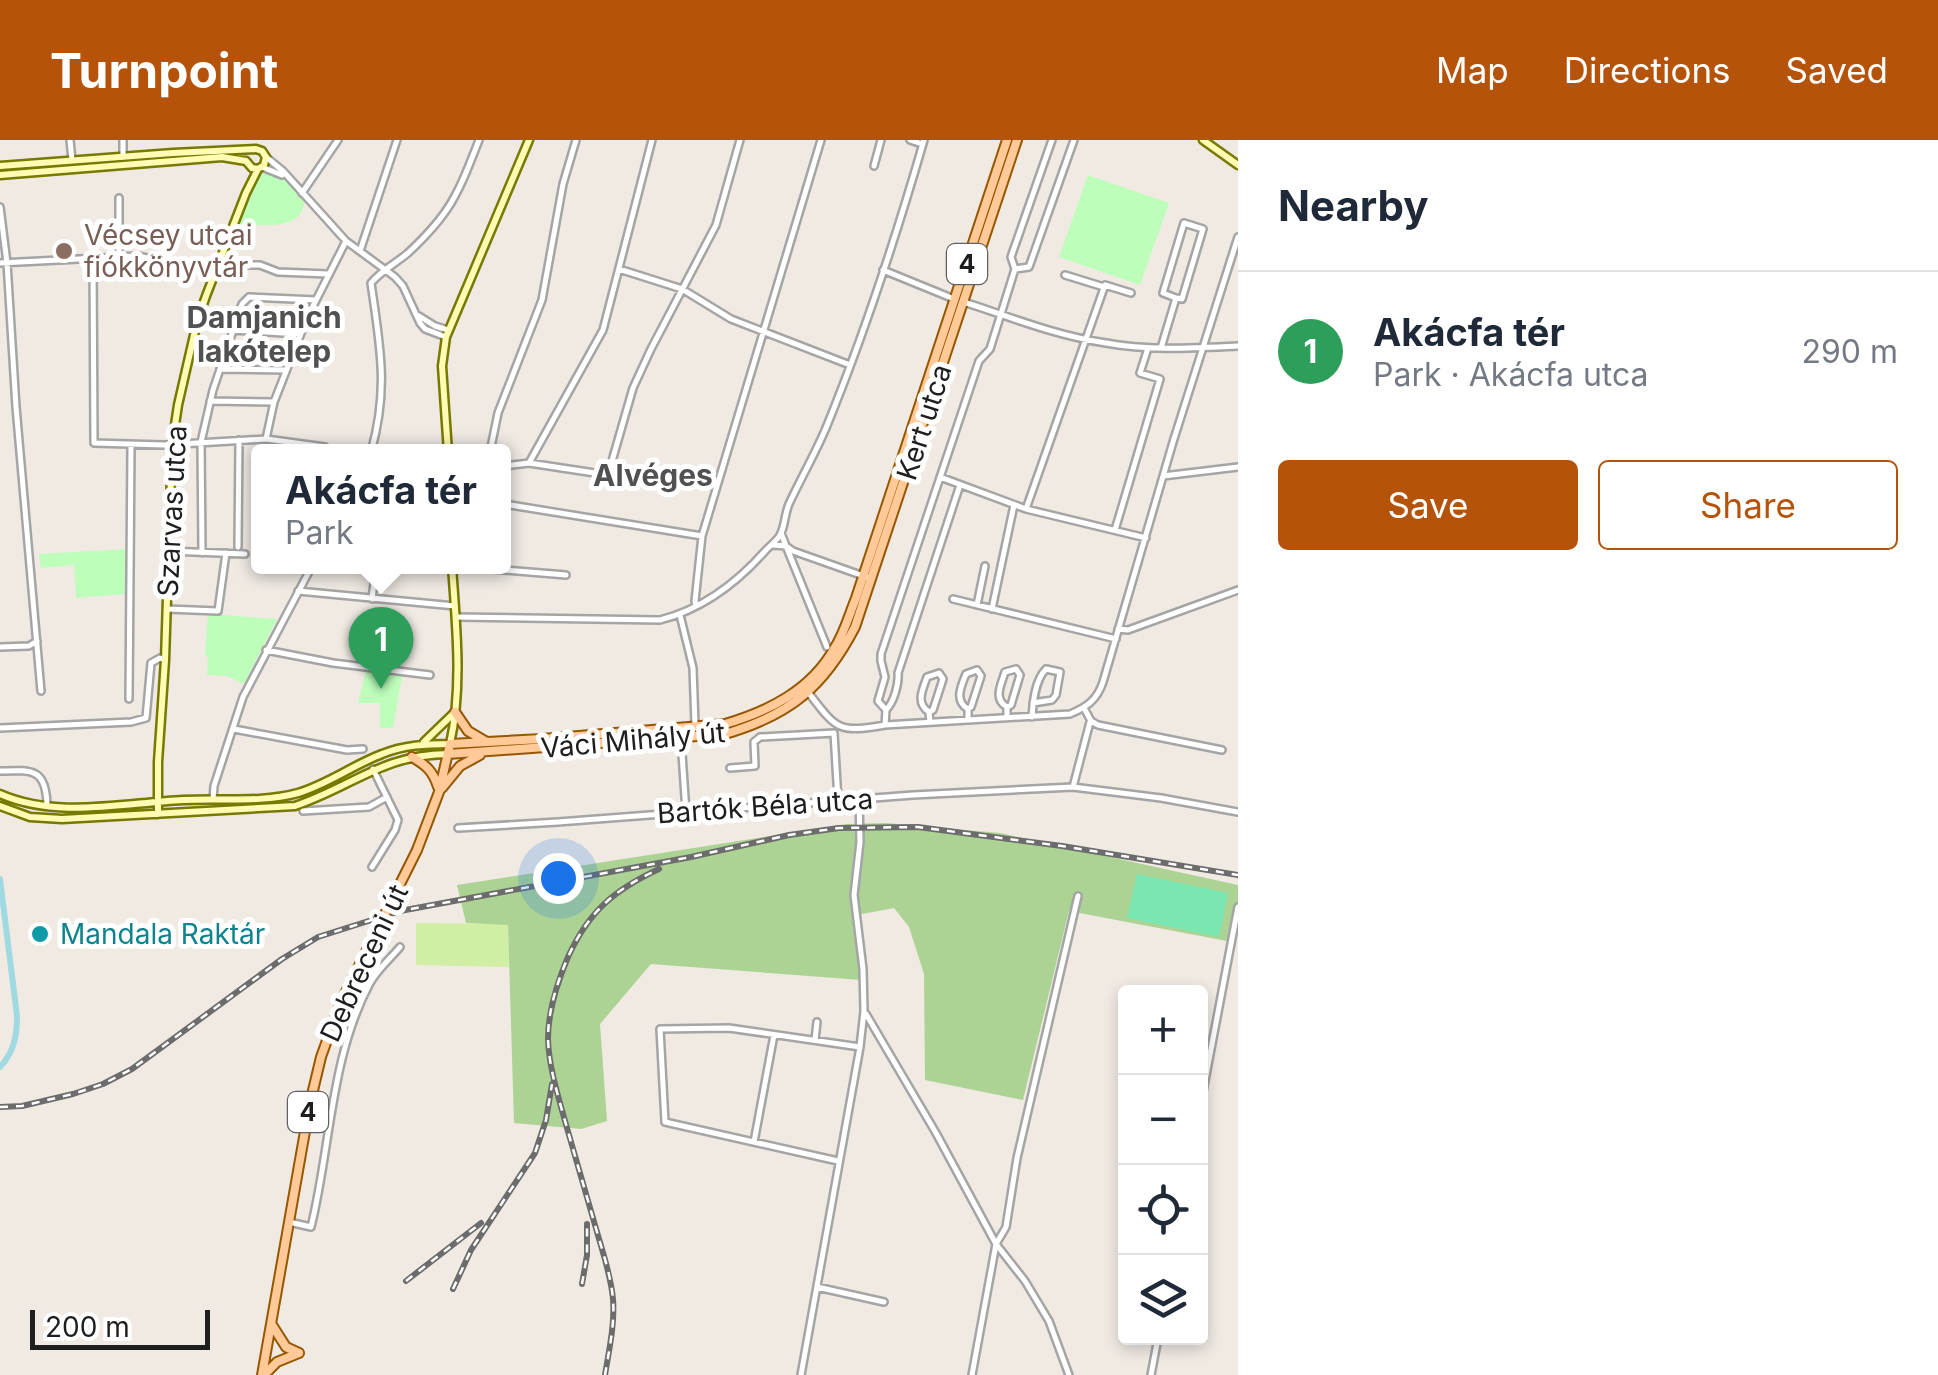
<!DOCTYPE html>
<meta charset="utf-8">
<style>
:root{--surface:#fff;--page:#f6f6f7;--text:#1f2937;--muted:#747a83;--line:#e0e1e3;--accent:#b45309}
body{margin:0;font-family:Inter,sans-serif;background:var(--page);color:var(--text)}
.controls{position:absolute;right:30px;bottom:30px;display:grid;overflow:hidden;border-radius:10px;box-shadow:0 5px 15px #0003}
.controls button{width:90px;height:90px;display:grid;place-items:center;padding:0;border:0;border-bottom:2px solid var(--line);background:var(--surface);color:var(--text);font:50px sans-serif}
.scale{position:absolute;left:30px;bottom:25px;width:180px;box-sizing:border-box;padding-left:10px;border:5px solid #1e1e1e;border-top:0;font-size:28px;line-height:35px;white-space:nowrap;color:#1e1e1e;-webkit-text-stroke:8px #fff;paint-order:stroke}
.you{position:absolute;left:558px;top:738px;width:35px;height:35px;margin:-25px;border:8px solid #fff;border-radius:50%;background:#1a73e8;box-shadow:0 0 0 15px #1a73e833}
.badge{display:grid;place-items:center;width:65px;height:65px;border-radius:50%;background:var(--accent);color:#fff;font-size:32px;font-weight:700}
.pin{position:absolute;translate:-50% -82px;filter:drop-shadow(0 2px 5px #0008)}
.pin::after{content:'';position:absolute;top:52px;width:35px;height:30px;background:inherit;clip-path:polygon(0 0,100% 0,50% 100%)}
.popup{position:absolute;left:251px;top:304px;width:260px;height:130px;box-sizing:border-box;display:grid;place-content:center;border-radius:10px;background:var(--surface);filter:drop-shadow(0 2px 8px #0005);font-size:32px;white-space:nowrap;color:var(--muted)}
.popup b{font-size:38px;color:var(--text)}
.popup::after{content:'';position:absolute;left:50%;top:100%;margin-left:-20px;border:20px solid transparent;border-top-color:var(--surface)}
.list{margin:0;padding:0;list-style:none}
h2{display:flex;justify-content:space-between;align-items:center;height:130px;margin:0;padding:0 40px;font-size:42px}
h2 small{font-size:32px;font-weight:400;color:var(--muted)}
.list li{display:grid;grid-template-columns:65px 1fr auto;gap:30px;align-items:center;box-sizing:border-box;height:160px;padding:0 40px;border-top:2px solid var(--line)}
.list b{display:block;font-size:38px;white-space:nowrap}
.list p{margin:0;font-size:32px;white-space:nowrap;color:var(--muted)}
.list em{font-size:32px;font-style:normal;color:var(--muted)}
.actions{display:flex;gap:20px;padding:30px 40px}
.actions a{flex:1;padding:22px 0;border:2px solid var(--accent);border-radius:10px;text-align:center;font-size:35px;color:var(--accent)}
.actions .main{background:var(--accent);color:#fff}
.icon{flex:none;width:55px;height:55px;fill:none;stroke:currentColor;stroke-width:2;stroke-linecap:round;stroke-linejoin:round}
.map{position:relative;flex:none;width:1238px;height:1235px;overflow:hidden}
header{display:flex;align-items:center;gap:60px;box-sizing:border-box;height:140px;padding:0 50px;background:var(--accent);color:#fff}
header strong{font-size:48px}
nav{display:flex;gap:55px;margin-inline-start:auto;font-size:35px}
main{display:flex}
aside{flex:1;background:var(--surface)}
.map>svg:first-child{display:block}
</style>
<header>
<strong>Turnpoint</strong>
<nav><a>Map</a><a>Directions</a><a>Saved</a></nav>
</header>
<main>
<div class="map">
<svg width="1238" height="1235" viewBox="0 0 1238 1235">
<rect width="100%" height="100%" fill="#f0eae3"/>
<path fill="#d0eea4" d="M416,783L508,784L509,827L416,825Z"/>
<path fill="#acd394" d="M886,683L1000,693L1238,745V777L1232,802L1069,771L1023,960L925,940L924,834L909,787L894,768L857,775L861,840L651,824L600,884L607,981L581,989L514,983L508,785L466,783L457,745L847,684Z"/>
<path fill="#bdfebb" d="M273,28L304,58C306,92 263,84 237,85L259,35Z
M1088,35L1169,63L1140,145L1059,117Z
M129,409L126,454L76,458L74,425L41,428L39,414Z
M208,474L277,479L244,544L227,536L207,535L208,518L205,514Z
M366,531L402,536L393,588H380V563H358Z"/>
<path fill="#7ae6b2" d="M1137,734L1228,753L1219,797L1127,778Z"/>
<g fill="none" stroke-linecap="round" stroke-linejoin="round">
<path stroke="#9fd9e1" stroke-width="6" d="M0,739L17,876C17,896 14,912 0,927"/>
<g stroke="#a5a5a5" stroke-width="10">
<path id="street" d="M70,0L72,20
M123,0V17
M910,0L922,4
M266,17L283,31L346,101L395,137L403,146L420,183L425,189L446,197
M874,26L881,0
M262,27L282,35
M302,53L338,0
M119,58V116
M0,67L7,123L16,267L41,551
M360,111L397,0
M93,117L94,303L164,305L266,299L325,307
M0,123L138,116L215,133
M226,125H260L278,132L328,134
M619,129L682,149L731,179L850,225
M1015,129L1029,127L1074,0
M883,130L954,159
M1065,135L1104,147
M964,162C1010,177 1057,196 1106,203C1149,211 1194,208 1238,206
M419,176L435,186L448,190
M233,190L300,194
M1161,208L1176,158L1182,159L1203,89L1184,83L1163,153L1176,158
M220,229L286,230
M210,261L274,262
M266,299L274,262L307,178L346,101
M371,312C389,249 380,206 371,143C381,131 396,123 408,113C451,73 458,54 479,0
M490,312L498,273L542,160L563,44L576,0
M529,323L608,335L633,248L651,209L716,85L740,0
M504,326L529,323L603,190L652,0
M1163,336L1238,327
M940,337L1026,369L1146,398
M504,364L702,396
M1026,369L1105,145L1131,153
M1115,390L1160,239L1140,233L1148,208
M781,393L786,406L793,411L872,439
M773,405L786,406L827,507
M238,407L239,300
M168,411L245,414
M202,413L201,302L213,250L242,164L249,157L316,160
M455,426L566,435
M298,451L455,466
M372,459L376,426
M953,459L1116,499
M977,465L985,426
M696,466L695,461L702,396L821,0
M167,469L218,471L226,413
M992,469L1014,365
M680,475L693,528L695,585
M456,477L660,480C703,469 737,443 766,410C770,406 779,399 781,393C785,385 785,373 789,364C801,338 815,314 826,288C864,195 896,97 924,0
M1118,489L1128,490L1238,450
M0,507L29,506L37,501
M266,510L333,523L430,535
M808,552C837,590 838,593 885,585L1070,574C1087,567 1097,560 1103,542L1173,302L1238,97
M129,559L131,305
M1007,567C993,559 1001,545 1005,532L1016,529L1020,535L1011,565L1007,567V578
M1084,568L1091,581L1098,585L1222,610
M968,569C954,561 961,546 966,534L977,530L981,536L971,567L968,569V580
M886,570L878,561L885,537L881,521V514L979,221L990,209L1015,129L1011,117L1052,0
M929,572C915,563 923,549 927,537L939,533L943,539L933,570L929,572L930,582
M1032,577C1033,562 1035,540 1046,529L1060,532L1056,555L1052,560L1033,563
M885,585L886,570C894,562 899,544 898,533L960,345
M0,588L131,582L146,578L151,523L160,518L165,520
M234,589L347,610L363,609
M834,593L838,660
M681,599L686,672
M730,628L755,626L754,602L760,597L834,593
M0,631C32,630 46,628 47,665
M1073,647L1090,582
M213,659L214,646L243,557L312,426
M303,671L369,667L387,657
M458,688L558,682L913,655L1073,647L1161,658L1238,672
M372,727L395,690L398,680L373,629
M866,874L936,993L996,1104L1025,1141L1049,1181L1069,1235
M815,900L817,882
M1200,967L1238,767
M754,1002L774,895
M838,1021L665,982L660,889L729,888L860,907
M289,1082L311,1087C331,1006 330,918 370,843C378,829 390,819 400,807
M817,1147L884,1162
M801,1235L860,907L864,871L863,829L854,755L860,702L859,659
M972,1235L996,1104L1006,1087L1017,1018L1078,756
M1151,1235L1158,1198"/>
</g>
<g stroke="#787900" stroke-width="11">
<path id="secondary" d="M1203,0L1238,25
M0,26L173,13L256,9L262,11L266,17L264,25L258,29L252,28L246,21
M0,35L222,17L246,21
M448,312L442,226L446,197L529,0
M424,602L454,573
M0,654C57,679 123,663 183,660C220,658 262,663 298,653C328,644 353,625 382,614C404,605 426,604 450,604C463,546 456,485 452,426
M0,666L30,677L62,679L295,666C354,646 381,615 448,614
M158,674V622L165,520L172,305L178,265L197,182L206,156L246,53L258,29"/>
</g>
<g stroke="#975700" stroke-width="12">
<path id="primary" d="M455,572L468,591L485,601
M448,614L725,594C790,575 824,547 855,487L1017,0
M412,617C426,625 433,631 438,647
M442,648L460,626L480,615
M417,710L439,652L450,604L542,599L725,584C769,571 811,550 834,509C844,494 849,475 856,458L1007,0
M272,1185L286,1207L299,1213
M262,1235L310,963L321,917L340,864
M264,1235L277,1222L299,1213"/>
</g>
<use href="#street" stroke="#fff" stroke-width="5"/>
<use href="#secondary" stroke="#fffbb2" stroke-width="6"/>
<use href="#primary" stroke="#ffc998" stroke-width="8"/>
<g stroke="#6c6c6c" stroke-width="6">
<path id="rail" d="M0,967L22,966L73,954L103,944L132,929L282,819L318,797L400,771L691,717L789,695L839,688L918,687L1062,706L1238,735
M406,1141L481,1083
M582,1144L587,1115V1084
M453,1149L471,1110L535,1013L546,980L552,944
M605,1235C609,1210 615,1184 613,1159C611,1136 603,1113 597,1092C587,1057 577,1023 567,988C559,959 549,929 548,899C548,870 557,843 568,817C589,771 614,750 659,729"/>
</g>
<use href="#rail" stroke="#fff" stroke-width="2.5" stroke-dasharray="8" stroke-linecap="butt"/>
<g stroke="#975700" stroke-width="12" stroke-linecap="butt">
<path id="primary-bridge" d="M340,864L417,710"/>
</g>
<use href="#primary-bridge" stroke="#ffc998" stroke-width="8"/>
</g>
<circle fill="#8d6e63" stroke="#fff" stroke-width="4" cx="64" cy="111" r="10"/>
<circle fill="#0f9aa8" stroke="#fff" stroke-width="4" cx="40" cy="794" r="10"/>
<g text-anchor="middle" stroke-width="10" stroke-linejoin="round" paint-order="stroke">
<g fill="#fff" stroke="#626262" stroke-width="2.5">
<rect x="947" y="104" width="40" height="40" rx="8"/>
<rect x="288" y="952" width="40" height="40" rx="8"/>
</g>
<g font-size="25" font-weight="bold" fill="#1e1e1e">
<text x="967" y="133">4</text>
<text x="308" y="981">4</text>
</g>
<g font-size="28" fill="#785e54" stroke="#fff" text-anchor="start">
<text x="84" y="105">Vécsey utcai<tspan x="84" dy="32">fiókkönyvtár</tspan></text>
</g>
<g font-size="28" fill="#1e1e1e" stroke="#fff">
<text transform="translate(924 282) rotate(-72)" y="10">Kert utca</text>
<text transform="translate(172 371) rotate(-87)" y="10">Szarvas utca</text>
<text transform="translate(633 600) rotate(-5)" y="10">Váci Mihály út</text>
<text transform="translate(765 666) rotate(-4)" y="10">Bartók Béla utca</text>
<text transform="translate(364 823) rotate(-65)" y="10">Debreceni út</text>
</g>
<g font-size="28" fill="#0d838f" stroke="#fff" text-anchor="start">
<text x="60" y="804">Mandala Raktár</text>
</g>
<g font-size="30" font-weight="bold" fill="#515151" stroke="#fff">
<text x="264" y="188">Damjanich<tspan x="264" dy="34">lakótelep</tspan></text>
<text x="653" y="346">Alvéges</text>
</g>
</g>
</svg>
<div class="controls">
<button>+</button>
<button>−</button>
<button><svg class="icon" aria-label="locate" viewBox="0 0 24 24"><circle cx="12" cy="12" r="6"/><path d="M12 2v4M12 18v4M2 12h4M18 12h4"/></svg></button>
<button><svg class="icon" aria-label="layers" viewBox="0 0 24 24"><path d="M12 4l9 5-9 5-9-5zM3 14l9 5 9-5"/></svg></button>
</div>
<div class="scale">200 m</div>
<div class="you"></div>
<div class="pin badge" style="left:381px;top:549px;background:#2e9e5b">1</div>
<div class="popup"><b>Akácfa tér</b>Park</div>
</div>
<aside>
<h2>Nearby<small></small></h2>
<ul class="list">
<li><span class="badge" style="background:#2e9e5b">1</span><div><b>Akácfa tér</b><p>Park · Akácfa utca</p></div><em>290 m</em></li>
</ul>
<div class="actions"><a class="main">Save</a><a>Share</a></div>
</aside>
</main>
